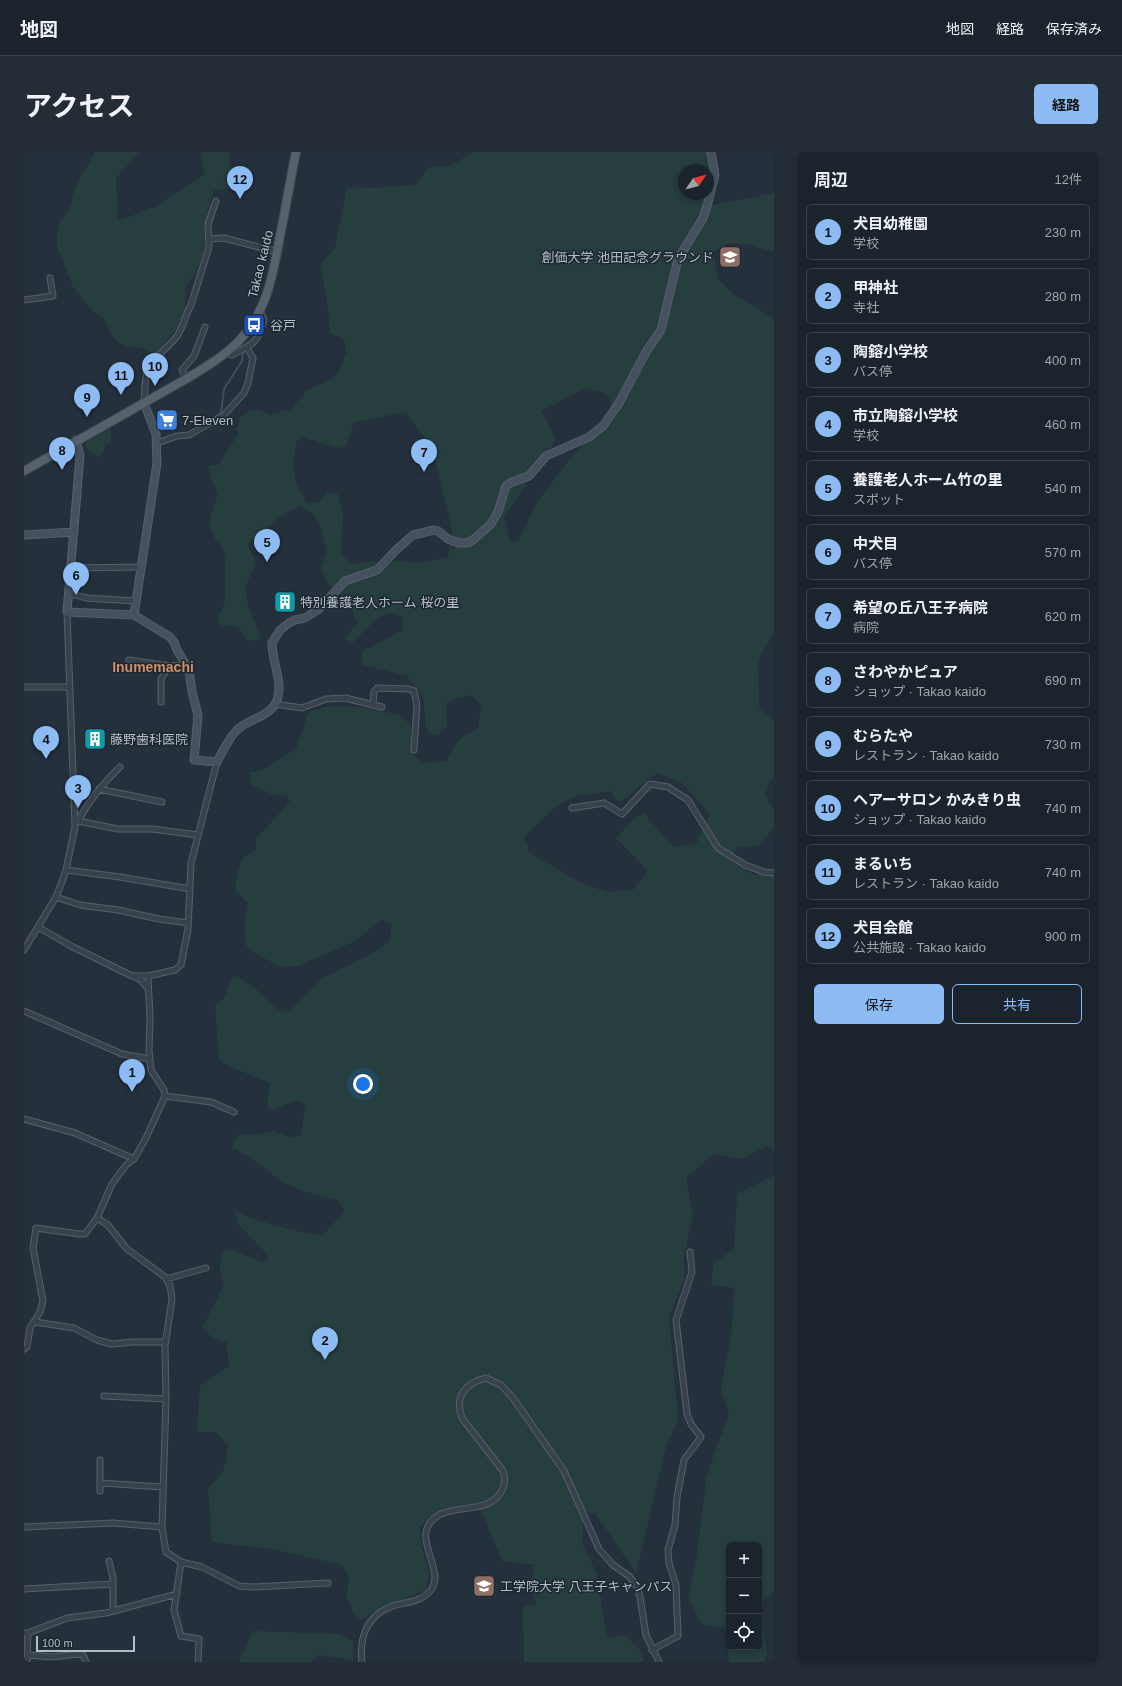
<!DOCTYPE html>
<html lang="ja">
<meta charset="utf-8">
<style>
:root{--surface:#1b242d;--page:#242c35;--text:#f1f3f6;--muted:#a0a4aa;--line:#394149;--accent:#8dbbf3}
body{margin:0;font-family:Helvetica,"Noto Sans JP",sans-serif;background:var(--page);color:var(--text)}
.controls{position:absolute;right:12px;bottom:12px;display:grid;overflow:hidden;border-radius:6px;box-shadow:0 2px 6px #0003}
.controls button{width:36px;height:36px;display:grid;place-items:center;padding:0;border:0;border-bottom:1px solid var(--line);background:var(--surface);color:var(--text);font:20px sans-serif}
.compass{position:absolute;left:654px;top:12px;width:36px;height:36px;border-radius:50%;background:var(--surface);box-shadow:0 2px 6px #0003;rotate:55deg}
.scale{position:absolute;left:12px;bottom:10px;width:99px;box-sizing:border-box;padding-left:4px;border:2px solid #b4bdc7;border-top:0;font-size:11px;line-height:14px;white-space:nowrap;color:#b4bdc7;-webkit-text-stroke:3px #1d2731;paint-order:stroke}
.you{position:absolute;left:339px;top:932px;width:14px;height:14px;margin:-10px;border:3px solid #fff;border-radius:50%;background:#1a73e8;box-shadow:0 0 0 6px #1a73e833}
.badge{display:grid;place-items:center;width:26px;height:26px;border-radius:50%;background:var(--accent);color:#111;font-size:13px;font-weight:700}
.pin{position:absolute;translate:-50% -33px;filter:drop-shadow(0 1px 2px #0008)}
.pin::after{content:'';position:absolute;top:21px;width:14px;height:12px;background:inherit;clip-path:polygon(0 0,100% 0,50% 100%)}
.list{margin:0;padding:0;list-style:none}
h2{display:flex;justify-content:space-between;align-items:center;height:52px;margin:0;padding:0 16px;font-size:17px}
h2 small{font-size:13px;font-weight:400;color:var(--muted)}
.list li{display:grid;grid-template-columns:26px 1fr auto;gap:12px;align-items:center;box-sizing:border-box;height:56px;margin:0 8px 8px;padding:0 8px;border:1px solid var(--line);border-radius:6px}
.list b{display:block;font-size:15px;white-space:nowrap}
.list p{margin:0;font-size:13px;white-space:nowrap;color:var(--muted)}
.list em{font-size:13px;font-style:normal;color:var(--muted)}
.actions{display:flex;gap:8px;padding:12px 16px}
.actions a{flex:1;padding:9px 0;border:1px solid var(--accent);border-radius:6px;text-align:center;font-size:14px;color:var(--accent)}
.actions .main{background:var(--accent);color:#111}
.icon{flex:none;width:22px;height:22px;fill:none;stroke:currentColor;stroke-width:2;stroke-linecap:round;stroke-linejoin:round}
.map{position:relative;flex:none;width:750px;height:1510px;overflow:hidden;border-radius:6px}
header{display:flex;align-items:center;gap:24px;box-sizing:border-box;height:56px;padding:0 20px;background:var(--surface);border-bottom:1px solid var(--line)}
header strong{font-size:19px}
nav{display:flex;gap:22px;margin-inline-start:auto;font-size:14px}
.intro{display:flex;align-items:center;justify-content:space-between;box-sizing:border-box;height:96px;padding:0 24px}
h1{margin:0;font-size:28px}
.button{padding:10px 18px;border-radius:6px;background:var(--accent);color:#111;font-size:14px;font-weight:700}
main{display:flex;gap:24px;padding:0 24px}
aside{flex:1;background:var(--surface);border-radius:6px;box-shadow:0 2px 6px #0003}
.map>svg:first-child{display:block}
</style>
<header>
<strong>地図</strong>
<nav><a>地図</a><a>経路</a><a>保存済み</a></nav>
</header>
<div class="intro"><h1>アクセス</h1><a class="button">経路</a></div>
<main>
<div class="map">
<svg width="750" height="1510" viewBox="0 0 750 1510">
<rect width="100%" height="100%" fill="#24303c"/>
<path fill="#273e3e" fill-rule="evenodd" d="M71,0H116L92,26L94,69L131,55L181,22L176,0H205L206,18L203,36L189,39L181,71L183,85L175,114L162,135L161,161L153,176L131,202L118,196L99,194L87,183L81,167L68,158L49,135L33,94V82L36,69C48,62 48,42 54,30C59,20 66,10 71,0Z
M450,0H690L695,18L689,53L750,41V100L724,92L705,91L689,101L694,127L710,143L750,166V479L734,508L735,555L750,568V625L745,630L741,643L750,657V676L734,694L713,695L707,710L731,723L750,716V999L744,994L716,1007L690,1002L662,1026L669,1063L660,1104V1128L645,1165L654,1268L643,1292L612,1421L571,1361L560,1360L558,1391L572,1420L583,1486L601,1483L618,1500L619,1510H500L499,1454L512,1452L507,1431L511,1413L478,1409L454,1351C428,1354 414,1353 396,1375L398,1396L406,1422L401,1438L351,1460L337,1468L330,1462L323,1445L325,1426L319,1413L248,1397L188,1390L184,1336L198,1322L203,1305L204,1292L191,1280H173L176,1234L205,1214L203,1191L188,1185L178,1176L200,1133L196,1119L198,1100L205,1097L239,1110L244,1107L242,1101L214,1072L210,1059C239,1072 268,1078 298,1084L321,1059L313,1048L279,1039L254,1028L239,1014L208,995L215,982L231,983L249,979L269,986L277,983L281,953L274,948L247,958L243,953L246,931L207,915L195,908L191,853L200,847L207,827L213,824L237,841L252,856L262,861L295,828L349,801L365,790L368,773L357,768L329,790L274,814L257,815L225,798L221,791V767L224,751L211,739L214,716L219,706L231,699L233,684L240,679L266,649L263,644L245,641L227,633L225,620L236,619L272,597L285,559L304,554L339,555L375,563L387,573V600L400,611L423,609C432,589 435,585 454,577L457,552L447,543L430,547L422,551L423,574L416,582L409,584L402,576L399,545L383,524L337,512L339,499L379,478L378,465L364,461L352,467L328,491L321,486L334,471L324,450L303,431L297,415L303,400L296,374L289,362L276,354L259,363L223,392L232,411L221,435L224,453L237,486L231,489L222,487C214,474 214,472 198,474L194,467L201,449V406L197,393L191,387L185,372L194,341L188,330L185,314L194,313L213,284L215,265C230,256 231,256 246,263L267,257L283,238L310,226L315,219L322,202L321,189L306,180L303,148L296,113L311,96L323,35L352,36L392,33L405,15L426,14ZM660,18H684V42H660ZM561,236C585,242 586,240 589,265L567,283L545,308L512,352L494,390L487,391L480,365L532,288L518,259ZM382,260L408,296L428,378L424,405L396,411L363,408L328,412L317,401L319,361L314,342L303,340L296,350L283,351C268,328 267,315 273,289L280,286L314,296L322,294L330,270ZM633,621L658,631L686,662L672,692L649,695L620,661L610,667L592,686L624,719L609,738L582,740L554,729L506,701L500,685L532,654L552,644L586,639L595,651Z
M87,275V290L82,292L76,306L66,299L61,293L64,289Z
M750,1023V1439L737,1452L743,1501L740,1510H705L702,1476L678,1472L664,1446L672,1409L682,1328L691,1299L705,1262L697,1237L708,1177L710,1136L687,1132L690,1110L710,1098L713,1042ZM705,1393H735V1495H705Z
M229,1479L314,1482L329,1489V1508L294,1503L286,1510H215Z"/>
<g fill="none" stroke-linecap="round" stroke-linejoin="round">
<path stroke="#3a4f64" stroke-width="2" d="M180,272L197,261L200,237L218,209L219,202"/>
<g stroke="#56606a" stroke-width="7">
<path id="minor" d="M185,87L200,86L254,100
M0,148L29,144L26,126
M202,201L208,203C228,193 234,191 240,168L236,159
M162,227L158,218L170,204L181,175
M120,251C121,239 120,225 125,214C131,203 146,195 153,184C160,174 161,163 167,153L185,95L184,72L192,49
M133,291L153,284L165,283L200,263L220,241L224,231L229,206L223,196
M47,416L117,415
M45,441L62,446L112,449
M105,508L145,514L161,513
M0,535H45
M137,550V527L145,514
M251,552L278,556L302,547L321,546L358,555
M349,553L350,540L353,536L385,537L390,539L393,553L390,598
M75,637L138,650
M548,656L580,651L598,662L626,632L644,635L664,648L694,696L721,713L740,720L750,721
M51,669H54C65,649 79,631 96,615
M54,669L94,677H128L174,683
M42,718L96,725L166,737
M32,745L56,753L94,758L135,767L164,771
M14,775L47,794L108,824H124L151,818L157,813L164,777L167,711L193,610
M0,798L32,745L36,735L42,718L51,675L43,460
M111,825L117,828L124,837
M0,859L98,902L126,907
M141,944L187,950L210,960
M0,967L51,981L110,1007
M73,1066L84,1073L102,1096L141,1125L146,1134L148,1147L141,1194L142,1247L138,1375L142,1400L157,1410L150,1458L157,1484L175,1487L174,1510
M142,1127L182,1116
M11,1170L50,1176L73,1188L88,1192L109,1190H142
M0,1197L3,1195L6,1176L16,1160L19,1149L9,1096L12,1076L55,1082H61L73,1066L88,1032L102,1013L110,1007L122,986L141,944L140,938L127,918L125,899L126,866L124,824
M80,1244L142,1247
M76,1308V1339
M76,1331L139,1335
M0,1375L89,1371L138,1375
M85,1409L89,1426V1459
M157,1410L178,1415L215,1434L229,1435L304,1431
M0,1437L89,1432
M0,1481H4L3,1510
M4,1481L43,1466L82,1461L153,1442
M628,1498L654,1484L652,1433L645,1411L644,1398L651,1373L653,1345L660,1308L677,1285L667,1272L663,1262L652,1168L668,1120L666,1100
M4,1503L27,1505L55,1502L59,1503L62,1510
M338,1510C335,1485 343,1463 369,1454C382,1450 398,1450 407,1438C423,1416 382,1382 415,1363C435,1352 469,1362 479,1336C482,1329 481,1325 479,1319L438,1266C430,1245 441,1231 462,1226L477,1233L489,1246L540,1319L575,1397L589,1413L605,1424L609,1429L614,1437L616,1445L622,1483L635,1510"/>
</g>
<g stroke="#56606a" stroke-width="9">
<path id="secondary" d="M52,288L56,304L43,460L110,463L146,485L150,490L153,498L165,518L168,540L174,563L170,608L193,610C199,599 205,585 214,577C226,566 250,564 254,545C258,527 248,510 248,491L256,478L265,471L271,468L281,466L295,457L321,429L353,418L372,398L389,383L410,378L414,379L424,387L435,391H444L450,387L467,372L474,360L482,334L488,330L505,324L522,304L565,285L579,274L595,251L622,200L637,178L654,107L679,66L683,54L691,23L687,0
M0,383L50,380
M110,463L133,311L132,282L120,251"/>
</g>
<g stroke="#414b55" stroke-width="10">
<path id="primary" d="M0,319L162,227C180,216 199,205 214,190C243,160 249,123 256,84C262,56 266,28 272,0"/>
</g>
<use href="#minor" stroke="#38424c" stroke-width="5"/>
<use href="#secondary" stroke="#46515f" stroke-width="7"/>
<use href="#primary" stroke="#56616c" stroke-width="8"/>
</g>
<defs>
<g id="school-square" transform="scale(1.15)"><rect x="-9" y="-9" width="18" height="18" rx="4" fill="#8d6e63" stroke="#1d2731"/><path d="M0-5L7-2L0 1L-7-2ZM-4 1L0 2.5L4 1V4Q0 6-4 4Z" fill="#fff"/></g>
<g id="bus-square" transform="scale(1.15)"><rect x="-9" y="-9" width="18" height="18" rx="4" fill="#1a4fb4" stroke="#1d2731"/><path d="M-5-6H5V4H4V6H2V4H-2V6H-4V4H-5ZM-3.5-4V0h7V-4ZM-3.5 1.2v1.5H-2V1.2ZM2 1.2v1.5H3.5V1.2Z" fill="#fff"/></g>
<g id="supermarket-square" transform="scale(1.15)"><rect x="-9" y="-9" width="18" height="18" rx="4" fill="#3f7fe0" stroke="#1d2731"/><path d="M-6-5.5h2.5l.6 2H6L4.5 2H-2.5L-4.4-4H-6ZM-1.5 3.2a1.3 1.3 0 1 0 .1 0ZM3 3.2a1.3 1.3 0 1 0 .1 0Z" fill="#fff"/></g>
<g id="building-square" transform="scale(1.15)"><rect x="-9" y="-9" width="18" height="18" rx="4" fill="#0f9aa8" stroke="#1d2731"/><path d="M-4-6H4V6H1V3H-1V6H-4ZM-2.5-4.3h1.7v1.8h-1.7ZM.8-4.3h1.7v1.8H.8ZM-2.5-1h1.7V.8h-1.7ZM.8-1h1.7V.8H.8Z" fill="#fff"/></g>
<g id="university-square" transform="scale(1.15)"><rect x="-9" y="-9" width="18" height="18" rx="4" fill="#8d6e63" stroke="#1d2731"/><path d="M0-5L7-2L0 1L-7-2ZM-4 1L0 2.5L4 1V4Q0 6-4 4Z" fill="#fff"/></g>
</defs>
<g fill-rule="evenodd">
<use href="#school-square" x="706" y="105"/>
<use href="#bus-square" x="230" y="173"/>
<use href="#supermarket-square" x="143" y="268"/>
<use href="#building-square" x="261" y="450"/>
<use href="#building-square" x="71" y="587"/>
<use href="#university-square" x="460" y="1434"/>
</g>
<g text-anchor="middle" stroke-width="3" stroke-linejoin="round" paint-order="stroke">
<g font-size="13" fill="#b4bdc7" stroke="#1d2731" text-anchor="start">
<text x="690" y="110" text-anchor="end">創価大学 池田記念グラウンド</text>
<text x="246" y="178">谷戸</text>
<text x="158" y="273">7-Eleven</text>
<text x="276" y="455">特別養護老人ホーム 桜の里</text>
<text x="86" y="592">藤野歯科医院</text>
<text x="476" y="1439">工学院大学 八王子キャンパス</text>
</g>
<g font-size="13" fill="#b4bdc7" stroke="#1d2731">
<text transform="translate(236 112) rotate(-76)" y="5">Takao kaido</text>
</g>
<g font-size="14" font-weight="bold" fill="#d08d67" stroke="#1d2731">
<text x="129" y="520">Inumemachi</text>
</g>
</g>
</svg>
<div class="controls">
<button>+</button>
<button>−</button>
<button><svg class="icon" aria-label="locate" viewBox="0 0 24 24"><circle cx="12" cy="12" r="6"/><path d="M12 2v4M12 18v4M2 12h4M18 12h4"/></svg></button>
</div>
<svg class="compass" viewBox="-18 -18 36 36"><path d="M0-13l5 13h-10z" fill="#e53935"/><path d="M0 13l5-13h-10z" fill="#a0a4aa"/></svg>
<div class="scale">100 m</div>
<div class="you"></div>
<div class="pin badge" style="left:108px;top:940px">1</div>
<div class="pin badge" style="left:301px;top:1208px">2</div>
<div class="pin badge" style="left:54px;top:656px">3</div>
<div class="pin badge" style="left:22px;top:607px">4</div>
<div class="pin badge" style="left:243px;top:410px">5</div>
<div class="pin badge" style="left:52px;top:443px">6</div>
<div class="pin badge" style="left:400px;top:320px">7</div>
<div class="pin badge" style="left:38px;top:318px">8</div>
<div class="pin badge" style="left:63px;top:265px">9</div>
<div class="pin badge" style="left:131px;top:234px">10</div>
<div class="pin badge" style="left:97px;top:243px">11</div>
<div class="pin badge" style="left:216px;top:47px">12</div>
</div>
<aside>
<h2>周辺<small>12件</small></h2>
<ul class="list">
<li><span class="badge">1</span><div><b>犬目幼稚園</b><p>学校</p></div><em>230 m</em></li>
<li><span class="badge">2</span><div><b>甲神社</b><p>寺社</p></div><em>280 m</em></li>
<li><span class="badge">3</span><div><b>陶鎔小学校</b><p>バス停</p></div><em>400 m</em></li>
<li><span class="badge">4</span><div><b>市立陶鎔小学校</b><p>学校</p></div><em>460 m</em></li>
<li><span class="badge">5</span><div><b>養護老人ホーム竹の里</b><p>スポット</p></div><em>540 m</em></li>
<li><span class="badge">6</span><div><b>中犬目</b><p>バス停</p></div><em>570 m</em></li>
<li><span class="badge">7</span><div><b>希望の丘八王子病院</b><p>病院</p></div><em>620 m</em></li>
<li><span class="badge">8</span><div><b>さわやかピュア</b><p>ショップ · Takao kaido</p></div><em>690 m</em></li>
<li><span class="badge">9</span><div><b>むらたや</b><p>レストラン · Takao kaido</p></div><em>730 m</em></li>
<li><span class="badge">10</span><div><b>ヘアーサロン かみきり虫</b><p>ショップ · Takao kaido</p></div><em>740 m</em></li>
<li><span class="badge">11</span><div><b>まるいち</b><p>レストラン · Takao kaido</p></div><em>740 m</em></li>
<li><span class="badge">12</span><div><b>犬目会館</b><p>公共施設 · Takao kaido</p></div><em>900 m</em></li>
</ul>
<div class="actions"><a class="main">保存</a><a>共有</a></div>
</aside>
</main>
